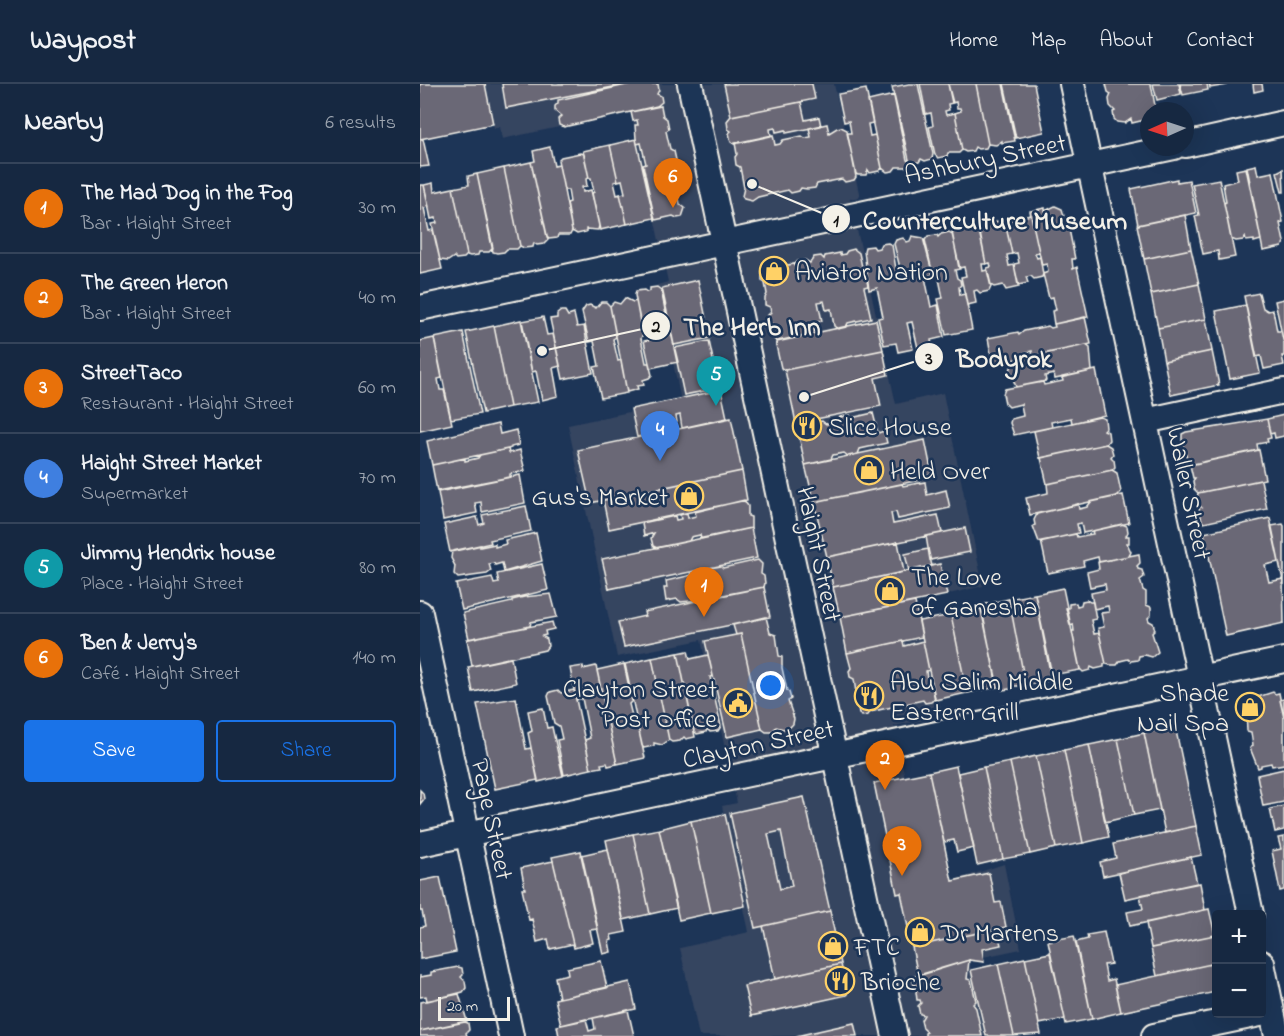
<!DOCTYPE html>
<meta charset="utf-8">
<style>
:root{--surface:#162841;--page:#1f3048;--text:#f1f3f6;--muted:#9ea6b1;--line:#35445a;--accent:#1a73e8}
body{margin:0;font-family:"Indie Flower",sans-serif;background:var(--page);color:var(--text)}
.controls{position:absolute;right:18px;bottom:18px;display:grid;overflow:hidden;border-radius:6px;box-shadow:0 6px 24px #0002}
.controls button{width:54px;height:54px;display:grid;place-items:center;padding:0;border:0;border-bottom:2px solid var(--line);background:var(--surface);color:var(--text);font:30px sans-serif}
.compass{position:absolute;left:720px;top:18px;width:54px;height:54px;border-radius:50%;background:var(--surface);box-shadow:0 6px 24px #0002;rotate:267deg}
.scale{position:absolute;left:18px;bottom:15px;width:72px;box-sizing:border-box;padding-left:6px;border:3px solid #f4f1e8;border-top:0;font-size:16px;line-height:21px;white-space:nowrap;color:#f4f1e8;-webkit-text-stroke:4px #1d3557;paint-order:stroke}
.you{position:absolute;left:351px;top:602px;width:21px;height:21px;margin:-15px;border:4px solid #fff;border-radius:50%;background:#1a73e8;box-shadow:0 0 0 9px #1a73e833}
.badge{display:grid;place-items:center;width:39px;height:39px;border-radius:50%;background:var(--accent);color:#fff;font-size:20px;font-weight:700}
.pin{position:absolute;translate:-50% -50px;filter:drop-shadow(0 2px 3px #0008)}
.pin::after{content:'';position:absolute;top:32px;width:21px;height:18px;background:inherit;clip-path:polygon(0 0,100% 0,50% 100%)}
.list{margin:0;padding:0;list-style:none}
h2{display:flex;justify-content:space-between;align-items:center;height:78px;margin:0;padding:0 24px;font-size:26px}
h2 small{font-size:20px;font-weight:400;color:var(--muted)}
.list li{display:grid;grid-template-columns:39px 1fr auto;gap:18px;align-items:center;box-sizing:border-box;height:90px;padding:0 24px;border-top:2px solid var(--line)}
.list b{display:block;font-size:22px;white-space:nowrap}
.list p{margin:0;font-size:20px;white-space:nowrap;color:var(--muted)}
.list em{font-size:20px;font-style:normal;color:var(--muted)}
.actions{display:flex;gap:12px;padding:18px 24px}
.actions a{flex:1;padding:14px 0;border:2px solid var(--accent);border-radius:6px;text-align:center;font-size:21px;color:var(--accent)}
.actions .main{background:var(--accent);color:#fff}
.map{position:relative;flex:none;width:864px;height:952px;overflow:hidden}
header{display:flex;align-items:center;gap:36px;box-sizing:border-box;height:84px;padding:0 30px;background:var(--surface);border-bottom:2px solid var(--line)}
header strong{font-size:28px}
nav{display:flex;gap:33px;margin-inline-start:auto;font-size:21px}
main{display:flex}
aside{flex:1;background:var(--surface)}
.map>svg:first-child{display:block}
</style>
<header>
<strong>Waypost</strong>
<nav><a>Home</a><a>Map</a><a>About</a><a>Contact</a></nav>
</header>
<main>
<aside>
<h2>Nearby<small>6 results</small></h2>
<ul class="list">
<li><span class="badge" style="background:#e8710a">1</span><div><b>The Mad Dog in the Fog</b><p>Bar · Haight Street</p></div><em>30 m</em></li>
<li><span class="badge" style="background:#e8710a">2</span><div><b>The Green Heron</b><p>Bar · Haight Street</p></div><em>40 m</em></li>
<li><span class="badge" style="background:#e8710a">3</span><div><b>StreetTaco</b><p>Restaurant · Haight Street</p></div><em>60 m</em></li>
<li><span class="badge" style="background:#3f7fe0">4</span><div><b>Haight Street Market</b><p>Supermarket</p></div><em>70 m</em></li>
<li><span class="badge" style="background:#0f9aa8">5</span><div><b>Jimmy Hendrix house</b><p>Place · Haight Street</p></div><em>80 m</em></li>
<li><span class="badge" style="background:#e8710a">6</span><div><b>Ben &amp; Jerry's</b><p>Café · Haight Street</p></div><em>140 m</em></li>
</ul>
<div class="actions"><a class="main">Save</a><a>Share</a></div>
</aside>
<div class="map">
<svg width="864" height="952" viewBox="0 0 864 952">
<rect width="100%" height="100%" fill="#1d3557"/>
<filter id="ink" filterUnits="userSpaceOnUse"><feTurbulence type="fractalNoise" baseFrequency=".0167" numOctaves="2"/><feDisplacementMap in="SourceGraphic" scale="12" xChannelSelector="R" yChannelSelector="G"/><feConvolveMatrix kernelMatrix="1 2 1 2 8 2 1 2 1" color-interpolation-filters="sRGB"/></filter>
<g filter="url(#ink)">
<path fill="#344460" d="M0,0H414L440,113L430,115L476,320L523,309L563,502L495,518L523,632L474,642L507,797H532L584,780L601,865L549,876L565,952H279L260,864L329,848L302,722L317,719L281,556L197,573L148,341L261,317L237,201L248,198L211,28L82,55L80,43L74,44L73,40L0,55Z"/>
<path fill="#6b6776" stroke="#f4f1e8" stroke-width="1.5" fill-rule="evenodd" d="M0,0H65L73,40L0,55Z
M82,0H208L86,24Z
M211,0H238L239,6L237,10L241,12L242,18L237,22L144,43L139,41L138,35L141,32L135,27V22L138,19V16Z
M304,0H392L395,15L311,32Z
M489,0H498L513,70L512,75L505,77L501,75L499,78L492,79L487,76L472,3Z
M500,0H528L533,19L528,20L529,26L525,27L526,31L535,29L542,66L539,69H528L527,72L518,74L515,71L509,43L513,42L511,29L506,30Z
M528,0H556L568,60L566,64L558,65L555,63L553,67L546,68L542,66L535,29L541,27L540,24H537L536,18L532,19Z
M556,0H583L595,57L582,59V57L576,61L568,60Z
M584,0H614L624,48L596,54Z
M686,0H731L736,27H729V35L712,39L711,35L705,39L697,38L694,35L693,28L695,27L690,22L689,15L691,10L688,8Z
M733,0H759L761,10L737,16Z
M760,0H787L788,6L763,11Z
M789,0H807V1L790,4Z
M833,0H842L843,6L834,8Z
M446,5L453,39L448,40L450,52L455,51L462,84L459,87L450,89L448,86L446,91H438L436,90L427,49H431L429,37L424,38L418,10Z
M474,11L490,80L487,83H476L473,87L467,88L462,84L448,17Z
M381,18L385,36L399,33L401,42L366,49V46L356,48L355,44L350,45L351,52L314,60L311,58L309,49L311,47L308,45L307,37L311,32Z
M241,22L243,32L247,35L249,45L246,47L250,65L254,67L256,76L253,78L260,120L265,124L262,133L257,134L253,132L235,136L223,81L226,80L221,59L217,60L216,55L215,41H218L217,36L213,37L211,28Z
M407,40L409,49L417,44L421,43L427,46L436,93L434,96L425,98L422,95L397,100L395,104L387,105L381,104L379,107L371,109L368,106L338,113L332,117L324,115L322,112L324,104L320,83L316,81L315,73L317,70L315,59L353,51L355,61L360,60L363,56L382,52L385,54L391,53L389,44Z
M0,55H3L9,82L0,83Z
M216,55L234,134L207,140L200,110L205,109L202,96L198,97L190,61Z
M190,61L198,97L194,98L197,111L200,110L207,140L180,146L172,109L174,108L171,94H169L163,67Z
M130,63L134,82L139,81L152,147L150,151H138L137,154L129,155L127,153L111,78L115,77L113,67Z
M160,69L164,70L169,94L166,95L167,102L162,103L163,108L171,106L179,142L178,146L166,145V148L157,150L152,147L147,119L150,118L148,106H144L138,76L141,73Z
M111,78L128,156L124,160L117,161L114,159L113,163L104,164L100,162L84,84Z
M836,81L838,91L853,88L863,138L860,139L864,158L862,163L843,167L827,83Z
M84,84L100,162L97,165H87L84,168L77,169L73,168L57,90Z
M826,84L841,156L834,158V156L826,157L825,153L823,156L816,157L811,155L804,119L806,118L803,100L818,96L816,86Z
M863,85L864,108H862L857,88Z
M57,90L73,164L69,168H59L58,171L50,172L47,171L33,104L49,101L48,92Z
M757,95V98L769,96L776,129L718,141L711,105Z
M799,95L815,173L799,176L798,167L783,170L775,132L779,131L772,100Z
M13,99L14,108L33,104L47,171L44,174L36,175L34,173L28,177L20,176L12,140L17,139L16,134L11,135L4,101Z
M0,101H4L9,123L4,124L9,147L13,146L22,185L0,190Z
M635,122L642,125L644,132L643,141L648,140L655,175H652L653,185L657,183L668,233L634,240L632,227L636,226L633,213L629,214L623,190L628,188L627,180L622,181L610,127L625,124V127Z
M611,131L619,168L615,169L617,174L620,173L623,190L622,193L614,195L611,192L606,193L608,199L598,201L594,180L599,179L597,169L592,170L585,137Z
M765,131L771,165L724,175L717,141Z
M583,136L585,138L592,170L587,171L589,182L594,181L599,203L586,206L583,201L574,203L571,201L567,184L571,183L570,179L566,180L559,144L560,141Z
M558,142L566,180H562L563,187L567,186L571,203L569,207L560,209L557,206L554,207L556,219L547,221L541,193L546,192L544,183L539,184L532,148Z
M529,148L532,150L540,185L535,186L537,194L540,196L541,201L539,203L540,211L545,210L552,246L526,251L518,215L523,214L518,190L513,191L505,156L508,152L517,151L518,153L521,150Z
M492,152L503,154L513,191L505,193L511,223L518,221L524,253L511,256L512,261L498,264L492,238L487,239L493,265L478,268L476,259L464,261L458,234L463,233L457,204L449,206L444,167L445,163L453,162L455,165L459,164L461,160L468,159L472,161L476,185L480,184L474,160L476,156L483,154L487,158L490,157Z
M434,165L439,169L442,183H444L445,187L448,202L444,203L451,234L428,239L426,243L418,245L414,242L411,225L406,226L404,217L398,218L402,237L393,239L395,250L357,258L353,254L354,241L349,239L348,231L351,228L350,223L345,221V214L347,210L345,199L342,197V188L346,185H357V183L374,180V181L378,177L385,176L390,179L394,173L401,172L404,175L405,172L420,169V171L425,170L427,167Z
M771,165L779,200L731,210L724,175Z
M278,196L290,254L254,261L242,204Z
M779,200L786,235L738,244L731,210Z
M237,203L241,206L247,235L240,237L243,251L251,249L258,278L230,284L224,257L229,256L225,238H220L215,211L216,207L224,206L227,208L230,207V204Z
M839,209L843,224L848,227L853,226L857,247H861L864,259V272H862L864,281L844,285L841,272L836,273L824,212Z
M205,214L213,218L216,217L223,250L221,254L226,279H229L232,291L229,294L223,296L224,301L217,302L218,305L207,308L190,222L194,218L200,220Z
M864,215V256H863L855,217Z
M181,218H186L190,222L196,253L193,255L198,277L201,276L207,309L181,314L174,283L179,282L174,257L169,258L162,228L166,222L170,221L176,224Z
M826,221L840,289L810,295L796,227Z
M141,227H145L148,232L154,230L157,243L164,242L173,289L143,295L130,235L137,234V230Z
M123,233L127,251L133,250L140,282L133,284L138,312L122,316L116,287L112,288L102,237Z
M665,233L671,260L613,272L612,267L604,269L605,274L573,281L568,254L598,248L599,251L604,247L628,242L631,244L635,243L634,240Z
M786,235L792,267L744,277L738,244Z
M101,236L118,318L90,323L74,242Z
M456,236L463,266L365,286L361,284L356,261L358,257Z
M74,242L90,323L63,329L46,248Z
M43,248L60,330L31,335L14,254Z
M14,254L22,294L18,295L20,306H24L32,340L0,347V257Z
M289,257L299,304L264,311L254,264Z
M666,261L670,264L672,287L635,295L634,290L625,292L626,297L596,303L590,287L593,276Z
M463,266L468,291L455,294L461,322L376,339L365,286Z
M792,267L799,301L751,311L744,277Z
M676,286L685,331L652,339L651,334L631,338L632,343L594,351L590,339L591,335L603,332L601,320L589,323L585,319L583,310L585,305L623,298L624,301L643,297L642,293Z
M301,306L307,334L262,344L260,331L256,332L257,338L248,339L249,346L217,353L211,325Z
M453,329L458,349L464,347L467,359L440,365L438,370L428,372L424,369L413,371L411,375L385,381L377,342L402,337L406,340L417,338L420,333L430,331L431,334Z
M864,331V352L855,354L854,349L850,350L847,335Z
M680,333L685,335L686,344L684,346L688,348L689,356L686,360L620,374L614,347Z
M311,334L322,387L170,419L158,366Z
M847,335L851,354L847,355L848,358L837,360L838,366L769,381L762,358V350L766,348Z
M78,340L80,350L96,346L99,361L91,363V364L88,365L12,381L7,357Z
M505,356L512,390L500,393V396L394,418L385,381Z
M686,360L691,363L693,370L691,373L694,376L695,383L692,386L627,400L621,374Z
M88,365L89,369L100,366L105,387L90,390V393L17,407L12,381L45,374V377L58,374L60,371Z
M839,366L845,395L778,409L774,405L773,397L775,394H773L770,381Z
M692,386L697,389L701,408L697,412L610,431L606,414L628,409L627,400Z
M322,387L327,416L189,445L183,416Z
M100,391L105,419L62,428L61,418L55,419L57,429L23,436L18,408Z
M841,396L847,425L784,439L782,437L779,423H781L778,421L777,414L778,409Z
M505,398L507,411L526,406L530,424L478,435L476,428L471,429L473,440L518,431L522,449L407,473L394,418L482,400L483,402Z
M703,411L709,439L663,449L661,439L657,440L659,449L619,458L613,442L615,441L614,436L617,430L658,420L659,425L667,423L671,418Z
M324,416L328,422V432L331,433V444L281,455L280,451L271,453L269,457L237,464L233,462L231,454L234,449L224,452L222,439L255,432L256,436L261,435L260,431L267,429L268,434L276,432L275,428Z
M106,422L111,447L70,456L71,459L30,468L24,440L57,433L59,441L64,439L62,431Z
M850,434L859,478L845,481L849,498L863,495L864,539L806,552L784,449Z
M702,440L707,442L708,448L706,452H709V459H707L711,468L709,472L679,478L678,473L663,477L664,482L628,489L621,457L656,450L657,453L673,450L672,447Z
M863,440L864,442V501L851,442Z
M331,444L337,474L189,505L182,475Z
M545,444L550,468L510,476L506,452Z
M116,449L122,477L84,488L82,479L75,481L74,479L69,480L71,487L67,490L38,494L34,490L35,482L31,474L32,467L60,461V463L75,460V463L86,460L85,456Z
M478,458L484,488L413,503L407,473Z
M508,465L512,482L489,487L485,470Z
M719,470L720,479L717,482L718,485L722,486L724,493L720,496L723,506L726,508V521L731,523V531L728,534L729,537L733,539L735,546L732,549L738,568L732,573L725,571L719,572L718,576L711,577L708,575L700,577L697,581H690L686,580L678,544L684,543L681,529L689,528L688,522L674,525L671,509L686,506L685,500L670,503L667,488L679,485L678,478Z
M338,476L342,480L341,490L344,492L345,499L344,503L298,512L296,504L291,505L292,510L285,511L286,515L261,518L257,515L246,517L244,504H247L246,497L272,491L271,488L283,485L284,489L291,487L290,484L301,482L303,484Z
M122,480L128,506L42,526L36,500L72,493L74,500L79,499L77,490Z
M520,480L527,511L420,533L413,503Z
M344,503L350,533L204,563L198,538L225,532L224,528Z
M643,504L660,586L632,591L615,510Z
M131,510L137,533L111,538L110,542L49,555L43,529L92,518V516L104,513Z
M615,510L631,593L629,596L622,598L618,596L616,599L610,601L605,599L589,515Z
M589,515L605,599L603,602H592L590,605L582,606L577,602L561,521Z
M667,516L670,518H673L676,535L671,536L674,550L679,549L686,580H684V583L675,585L671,583L670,586L663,588L660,585L652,547H654L653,540L650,541L646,524H649V520L656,519L657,522L661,521L662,517Z
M495,518L502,553L427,569L420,533Z
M561,525L578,603L547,609L531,531Z
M531,531L547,609L515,616L499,537Z
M346,533L350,549L356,551L359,572L362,573V584L367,607L369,608L371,615L368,617L374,635L373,640L369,644L364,645L356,643L352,648H346L342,645L321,550L316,551L313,541Z
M132,538L134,545L125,547L126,551L122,552L127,555L128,562L125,566L52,582L47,555Z
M321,550L342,645L307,653L285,557Z
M483,557L484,562L503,557L509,586L506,587L507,595L511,594L515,614L511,618L505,619L503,616L450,628L448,631L442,632L439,630L434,595L430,593L429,587L431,584L427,569Z
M268,567L270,575L288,571L293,592L290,593L301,642L298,647L290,648L287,645L286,648L277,650L274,647L258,569Z
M258,569L275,653L266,655L264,653L260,657L252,658L249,656L232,574Z
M91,574L96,599L53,608L48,583Z
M232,574L249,656L242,661L234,659V662L224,664L222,662L205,580Z
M204,580L212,617L209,620L215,644L218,643L225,674L197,680L177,586Z
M163,582V585L176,582L197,680L188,682L187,679L181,680L182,683L171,685L165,656L170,654L162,614L156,616L150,584Z
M138,606L141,609L154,606L171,685L144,691L137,656L142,655L139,642L134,639L128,612L130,608Z
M853,608L855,610L859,609L864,634V680L852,682L851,679L841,681V683L838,684L830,664L833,662L831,648L827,647L826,627L821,624L829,612L832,615Z
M96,614L106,665L111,664L118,696L75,705L57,620Z
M864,615V634L860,616Z
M123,624L127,644L132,643L143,692L118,698L108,649L112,647L108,627Z
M755,642L776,742L745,749L724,649Z
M724,649L740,726L714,731L698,655Z
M698,655L714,731L685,738L669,661Z
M669,661L689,753L663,759L644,666Z
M644,666L663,759L636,764L616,672Z
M616,672L636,764L610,770L590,678Z
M590,678L610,770L583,775L564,683Z
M536,682L554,764L537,768L534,756L524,758L509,688Z
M564,683L583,775L557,781L538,689Z
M864,685V718L843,722L837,691Z
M509,688L532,797L569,789L575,819L581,818L586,843L492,863L481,809L477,810L454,699Z
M0,706L3,709L4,715L0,720Z
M384,713L410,827L335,844L310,729ZM361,747L372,802L360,805L348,750Z
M864,722V746L855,748L850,725Z
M305,730L325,822L291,829L271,737Z
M271,737L291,829L259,836L239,745Z
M776,742L782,771L683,792L680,778L696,774L693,760Z
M239,745L257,824L230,830L213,750Z
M213,750L230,830L203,836L186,756Z
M864,753V806L860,807L852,767L861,765L858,754Z
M188,765L206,848L191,851L192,856L189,857L191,868L183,870L161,771Z
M161,767L178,845L170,846L173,859L154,864L132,773Z
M771,773L777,799L705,815L699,789Z
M133,777L153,860L130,865L128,855L117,858L112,835L109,836L102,805H105L101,784Z
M20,793L36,868L0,875V843L5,842L2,827H0V797Z
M780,799L785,826L710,842L707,828L723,825L720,811Z
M789,825L795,851L731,864L726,839Z
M410,827L421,880L355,895L343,842Z
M577,845L581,861L562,865L564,878L549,876L498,892L492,863Z
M684,848L691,880L684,881L687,897L694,895L701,928L672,935L656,858L668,855L667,851Z
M795,851L796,879L737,892L731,864Z
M654,852L672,935L646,940L628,857Z
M630,869L645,935L619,940L605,874Z
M605,874L621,950L594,952L578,880Z
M549,876L547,895L551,896L556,917L553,920L556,924L562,952H505V949L507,948L503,944L501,936L504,931L500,930L498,922L501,919L500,916H497L496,908L498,902L494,901L492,893Z
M181,877L187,904L139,914L135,893L148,890L147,884Z
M796,879V908L701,928L695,901Z
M421,880L427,911L331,932L324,902Z
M578,880L594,952H566L551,886Z
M38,883L42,884L43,891L41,893L45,897L46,904L43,908L7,917L6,912L0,913V891V893L11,891V888Z
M210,898L216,925L141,941L135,915Z
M39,910L47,937L0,947V918Z
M208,926L214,952H139L137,942L166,935L169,947L175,945L173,934Z
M45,938L48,939L49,946L46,949L47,952H0V947Z
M434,939L437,952H376Z"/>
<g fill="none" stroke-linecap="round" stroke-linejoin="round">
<g stroke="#f4f1e8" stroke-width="28">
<path id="minor" d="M270,0L475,952
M652,0L831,830
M765,61L864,39
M0,224L754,63
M725,337L864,307
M0,529L91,952
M0,760L864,576
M842,879L857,952
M734,952L840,930"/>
</g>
<use href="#minor" stroke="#1d3557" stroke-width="24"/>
</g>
</g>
<defs>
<g id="shop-ring" transform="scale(1.5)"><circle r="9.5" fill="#1d3557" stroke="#ffd166" stroke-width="1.5"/><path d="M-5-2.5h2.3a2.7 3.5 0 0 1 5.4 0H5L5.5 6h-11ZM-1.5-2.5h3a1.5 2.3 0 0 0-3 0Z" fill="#ffd166"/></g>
<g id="restaurant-ring" transform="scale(1.5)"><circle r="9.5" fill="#1d3557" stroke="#ffd166" stroke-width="1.5"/><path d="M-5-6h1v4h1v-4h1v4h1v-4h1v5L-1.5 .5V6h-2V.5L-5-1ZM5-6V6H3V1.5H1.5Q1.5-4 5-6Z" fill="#ffd166"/></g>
<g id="civic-ring" transform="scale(1.5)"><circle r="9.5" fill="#1d3557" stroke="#ffd166" stroke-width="1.5"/><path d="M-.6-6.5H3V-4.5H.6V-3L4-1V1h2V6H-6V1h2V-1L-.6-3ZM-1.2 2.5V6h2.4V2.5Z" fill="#ffd166"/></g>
</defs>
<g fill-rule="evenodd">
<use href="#shop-ring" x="354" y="187"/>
<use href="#restaurant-ring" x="387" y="342"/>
<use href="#shop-ring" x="449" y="386"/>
<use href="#shop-ring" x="269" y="412"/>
<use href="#shop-ring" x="470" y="507"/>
<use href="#restaurant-ring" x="449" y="612"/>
<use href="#civic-ring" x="318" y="619"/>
<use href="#shop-ring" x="830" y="623"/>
<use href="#shop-ring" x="500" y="848"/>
<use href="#shop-ring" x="413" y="862"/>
<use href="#restaurant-ring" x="420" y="897"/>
</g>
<g text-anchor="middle" stroke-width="5" stroke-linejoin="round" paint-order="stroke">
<g font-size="26" fill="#f4f1e8" stroke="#1d3557">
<text transform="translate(565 74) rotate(-12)" y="9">Ashbury Street</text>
<text transform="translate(770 409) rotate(78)" y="9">Waller Street</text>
<text transform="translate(400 470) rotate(78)" y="9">Haight Street</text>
<text transform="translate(338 659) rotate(-12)" y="9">Clayton Street</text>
<text transform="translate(73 735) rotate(78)" y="9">Page Street</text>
</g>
<g font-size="26" fill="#f4f1e8" stroke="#1d3557" text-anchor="start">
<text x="375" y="196">Aviator Nation</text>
<text x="408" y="351">Slice House</text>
<text x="470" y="395">Held Over</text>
<text x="248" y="421" text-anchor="end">Gus's Market</text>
<text x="491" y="501">The Love<tspan x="491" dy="30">of Ganesha</tspan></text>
<text x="470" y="606">Abu Salim Middle<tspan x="470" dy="30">Eastern Grill</tspan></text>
<text x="297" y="613" text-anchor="end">Clayton Street<tspan x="297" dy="30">Post Office</tspan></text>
<text x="809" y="617" text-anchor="end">Shade<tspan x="809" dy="30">Nail Spa</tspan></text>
<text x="521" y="857">Dr Martens</text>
<text x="434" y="871">FTC</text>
<text x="441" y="906">Brioche</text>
</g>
</g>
<path fill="none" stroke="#f4f1e8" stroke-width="2" d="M332 100L416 135M122 267L236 242M384 313L509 273"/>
<g fill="#f4f1e8" stroke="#1d3557" stroke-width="2">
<circle cx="332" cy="100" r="6"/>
<circle cx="122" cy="267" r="6"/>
<circle cx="384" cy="313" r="6"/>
<circle cx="416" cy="135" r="15"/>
<circle cx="236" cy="242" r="15"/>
<circle cx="509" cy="273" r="15"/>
</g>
<g font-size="18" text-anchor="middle" font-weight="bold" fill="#111">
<text x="416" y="142">1</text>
<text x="236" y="248">2</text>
<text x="509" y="280">3</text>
</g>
<g font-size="27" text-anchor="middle" font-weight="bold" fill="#f4f1e8" stroke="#1d3557" stroke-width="5" stroke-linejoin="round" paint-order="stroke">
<text x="575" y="145">Counterculture Museum</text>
<text x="332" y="251">The Herb Inn</text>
<text x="584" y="283">Bodyrok</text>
</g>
</svg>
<div class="controls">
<button>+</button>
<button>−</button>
</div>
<svg class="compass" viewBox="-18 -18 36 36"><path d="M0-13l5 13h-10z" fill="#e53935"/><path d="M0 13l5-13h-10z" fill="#9ea6b1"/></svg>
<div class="scale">20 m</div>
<div class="you"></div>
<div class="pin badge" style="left:284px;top:533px;background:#e8710a">1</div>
<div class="pin badge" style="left:465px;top:706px;background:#e8710a">2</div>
<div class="pin badge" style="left:482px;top:792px;background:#e8710a">3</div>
<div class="pin badge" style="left:240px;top:377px;background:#3f7fe0">4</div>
<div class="pin badge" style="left:296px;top:322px;background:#0f9aa8">5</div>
<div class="pin badge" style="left:253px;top:124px;background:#e8710a">6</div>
</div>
</main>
